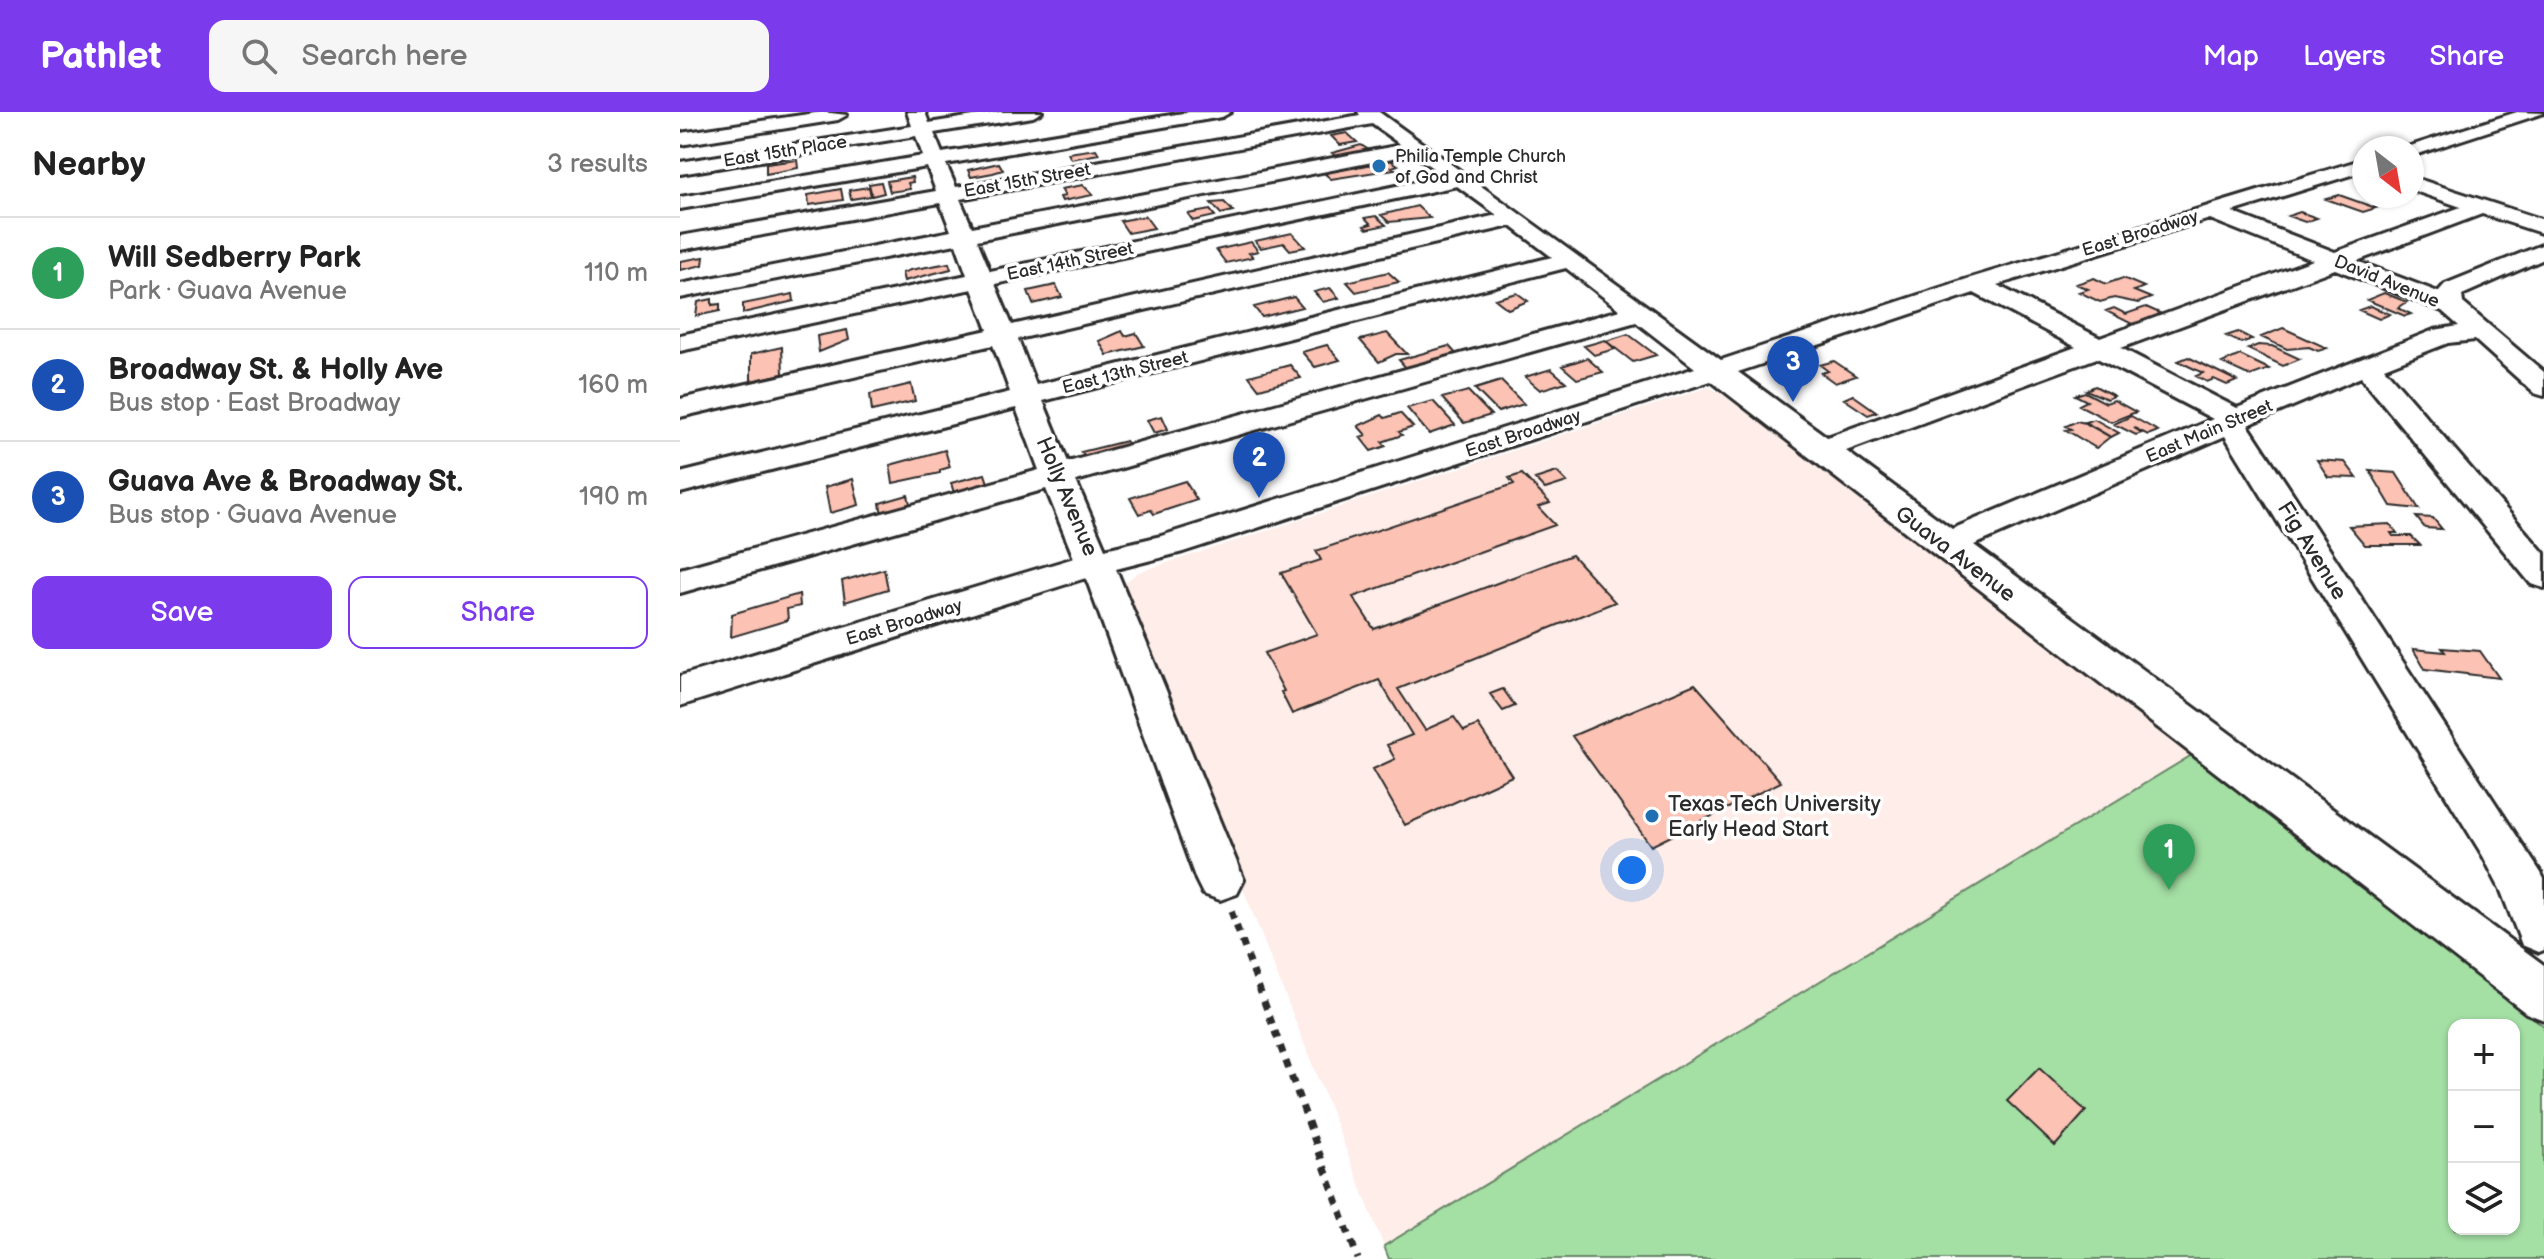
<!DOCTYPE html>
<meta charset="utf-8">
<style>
:root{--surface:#fff;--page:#f6f6f6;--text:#222;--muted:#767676;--line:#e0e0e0;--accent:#7c3aed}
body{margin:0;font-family:"Balsamiq Sans",sans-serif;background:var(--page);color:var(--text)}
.controls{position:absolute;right:24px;bottom:24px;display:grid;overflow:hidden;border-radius:16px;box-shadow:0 2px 6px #0004}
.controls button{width:72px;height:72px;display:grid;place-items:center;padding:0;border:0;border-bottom:2px solid var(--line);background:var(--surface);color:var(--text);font:40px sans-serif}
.compass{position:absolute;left:1672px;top:24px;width:72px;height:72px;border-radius:50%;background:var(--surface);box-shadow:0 2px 6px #0004;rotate:149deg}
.you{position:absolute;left:952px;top:758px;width:28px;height:28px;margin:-20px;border:6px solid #fff;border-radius:50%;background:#1a73e8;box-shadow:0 0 0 12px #1a73e833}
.badge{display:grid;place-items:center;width:52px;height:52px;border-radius:50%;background:var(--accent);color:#fff;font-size:26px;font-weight:700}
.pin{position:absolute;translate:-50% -66px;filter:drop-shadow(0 2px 4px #0008)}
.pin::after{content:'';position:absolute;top:42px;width:28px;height:24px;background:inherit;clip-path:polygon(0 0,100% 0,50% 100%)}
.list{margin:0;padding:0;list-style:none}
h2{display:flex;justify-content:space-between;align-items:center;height:104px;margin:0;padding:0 32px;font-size:34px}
h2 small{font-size:26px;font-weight:400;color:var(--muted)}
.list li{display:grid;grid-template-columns:52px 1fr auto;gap:24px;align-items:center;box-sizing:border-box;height:112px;padding:0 32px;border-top:2px solid var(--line)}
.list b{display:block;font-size:30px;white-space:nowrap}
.list p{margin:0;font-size:26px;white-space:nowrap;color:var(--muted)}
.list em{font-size:26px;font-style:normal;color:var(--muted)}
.actions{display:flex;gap:16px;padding:24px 32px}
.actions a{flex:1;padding:18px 0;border:2px solid var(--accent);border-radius:16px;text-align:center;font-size:28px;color:var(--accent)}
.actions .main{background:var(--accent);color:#fff}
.icon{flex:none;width:44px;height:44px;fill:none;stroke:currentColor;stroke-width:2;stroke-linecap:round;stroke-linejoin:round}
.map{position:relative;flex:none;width:1864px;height:1147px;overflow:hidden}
header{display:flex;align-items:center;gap:48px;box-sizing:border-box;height:112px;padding:0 40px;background:var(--accent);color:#fff}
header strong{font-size:38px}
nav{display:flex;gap:44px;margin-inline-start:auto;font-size:28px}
.search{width:560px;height:72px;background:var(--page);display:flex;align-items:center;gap:20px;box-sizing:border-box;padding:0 28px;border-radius:16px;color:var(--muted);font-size:30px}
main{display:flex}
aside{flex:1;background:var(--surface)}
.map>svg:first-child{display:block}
</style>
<header>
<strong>Pathlet</strong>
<div class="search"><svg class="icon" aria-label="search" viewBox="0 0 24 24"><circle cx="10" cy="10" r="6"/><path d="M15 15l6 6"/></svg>Search here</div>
<nav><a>Map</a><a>Layers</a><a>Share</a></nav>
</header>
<main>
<aside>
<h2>Nearby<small>3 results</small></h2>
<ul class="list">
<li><span class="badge" style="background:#2e9e5b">1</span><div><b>Will Sedberry Park</b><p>Park · Guava Avenue</p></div><em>110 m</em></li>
<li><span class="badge" style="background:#1a4fb4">2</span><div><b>Broadway St. &amp; Holly Ave</b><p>Bus stop · East Broadway</p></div><em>160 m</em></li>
<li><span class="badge" style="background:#1a4fb4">3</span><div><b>Guava Ave &amp; Broadway St.</b><p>Bus stop · Guava Avenue</p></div><em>190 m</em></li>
</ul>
<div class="actions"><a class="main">Save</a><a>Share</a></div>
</aside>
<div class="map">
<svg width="1864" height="1147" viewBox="0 0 1864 1147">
<rect width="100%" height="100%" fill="#fff"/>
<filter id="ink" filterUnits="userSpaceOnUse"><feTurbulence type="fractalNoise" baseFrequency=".0125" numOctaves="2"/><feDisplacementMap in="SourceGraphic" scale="16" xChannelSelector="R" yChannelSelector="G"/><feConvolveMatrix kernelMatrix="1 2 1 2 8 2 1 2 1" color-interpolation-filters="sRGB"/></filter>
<g filter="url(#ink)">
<path fill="#feede8" d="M1029,275L1041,281L1512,643L704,1134L443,472L459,460Z"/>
<path fill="#a4dfa4" stroke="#688568" stroke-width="2" fill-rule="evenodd" d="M1512,643L1864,914V1147H709L704,1134ZM1774,913H1834V1117H1774Z"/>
<path fill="#fcc2b3" stroke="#2b2b2b" stroke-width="2" d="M667,21L677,30L660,33L651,24Z
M681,33L692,40L658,46L652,41Z
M416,37L419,42L391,47L388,41Z
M117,48L118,56L86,62V52Z
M710,48L718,53L712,55L715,57L651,67L644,61Z
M319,51L323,58L313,61L291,65L288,58Z
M232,65L233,70L228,71L230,77L210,80L207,69Z
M201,70L204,81L192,84L189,72Z
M403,73L413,83L382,89L380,85L385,84L381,77Z
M189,75L191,84L171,87L169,78Z
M161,77L163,88L129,93L128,83Z
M1659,83L1696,96L1683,100L1646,87Z
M544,90L553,99L541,102L531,91Z
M737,94L750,106L709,110L701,103Z
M530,98L535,104L513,109L508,102Z
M1620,100L1637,106L1625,110L1608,104Z
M465,104L474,116L448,121L440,109Z
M696,104L706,113L687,117L684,114L691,112L685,106Z
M612,121L625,135L610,138L604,131L581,136L575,129Z
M571,130L578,139L569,141L573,145L546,151L536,138Z
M24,145L23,153L0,158V149Z
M269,151L271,157L224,169L222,161L230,158Z
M708,160L719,170L676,180L667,170Z
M1414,166L1426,172L1443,166L1464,175L1454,179L1471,186L1458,191L1434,186L1420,190L1399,180L1408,177L1396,172Z
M376,173L382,185L353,192L348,179Z
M650,176L659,186L643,190L634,180Z
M837,181L848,189L828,197L815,187Z
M1704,181L1727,190L1718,196L1731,202L1725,204L1687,188Z
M113,182L114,189L63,201V192Z
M614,185L622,195L582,205L574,195Z
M32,187V193L40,192V199L16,204L18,190Z
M1690,194L1710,202L1699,207L1679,198Z
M1466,195L1484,203L1458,215L1426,199L1434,196L1446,202Z
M1603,216L1647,236L1638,239L1629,235L1607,237L1581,225Z
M167,218L169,228L139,240L137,224Z
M442,219L445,224L456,221L464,234L427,243L419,229Z
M1558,220L1572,227L1561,231L1546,224Z
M707,221L727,242H716L699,250L680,228Z
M948,222L976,243L953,250L926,229Z
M925,228L935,237L914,243L904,234Z
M647,233L660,248L635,255L622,240Z
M1578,233L1592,234L1620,247L1603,254L1568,237Z
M769,234L778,244L727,257L719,248Z
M102,235L103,262L71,269V242Z
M1560,243L1589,257L1570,264L1542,251Z
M1508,245L1557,269L1547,273L1534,267L1527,270L1516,264L1523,261L1498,249Z
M907,246L923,260L897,267L882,254Z
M1154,249L1176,264L1155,271L1141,261L1148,259L1140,253Z
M610,253L621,266L579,277L569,264Z
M871,257L886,270L860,278L845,265Z
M821,269L844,292L818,300L795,277Z
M231,272L235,289L192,299L190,282Z
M1415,274L1434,284L1427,287L1406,278Z
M788,279L811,303L784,311L762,286Z
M1405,280L1426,291L1434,288L1456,300L1431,310L1399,293L1407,289L1395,283Z
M1173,283L1197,300L1188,303L1164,287Z
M753,289L775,313L749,322L727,296Z
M720,301L733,315L719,320L722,323L702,330L706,334L691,339L680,325L686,323L678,314L702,303L705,306Z
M482,304L488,317L474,321L467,308Z
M1451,304L1478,319L1468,323L1454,316L1462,321L1456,323L1434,312Z
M1414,307L1439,321L1431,325L1405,310Z
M1397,309L1405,311L1430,325L1416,336L1386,318L1391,317L1386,314Z
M446,329L449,335L408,346L401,340Z
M265,338L270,355L260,358V361L213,371L210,353Z
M1637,348L1665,350L1677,366L1648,365Z
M1690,359L1716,361L1739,397L1711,394Z
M877,360L887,370L865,377L855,367Z
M305,362L308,371L274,381L271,371Z
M842,362L870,391L858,395L875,413L673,485L694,517L892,443L935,490L718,577L745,618L774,605L784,619L798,613L832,664L725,713L693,657L715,647L707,633L732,623L699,568L612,602L601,580L604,579L584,541L637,522L601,461L641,448L636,439L834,372L829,366Z
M173,367L179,393L150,401L145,375Z
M505,369L517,388L474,402L471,398L459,402L450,386Z
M228,383L231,396L202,404L200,391Z
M1736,405L1753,406L1762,417L1745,416Z
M1710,412L1717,421H1711L1713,424H1731L1740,433H1685L1669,414Z
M204,457L208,477L165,490L162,469Z
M119,482L120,494L107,497L108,508L51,525L52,502Z
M1762,536L1800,539L1819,566L1745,557L1733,537L1765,540Z
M1015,572L1101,670L971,734L892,624Z
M823,577L835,594L823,599L810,582Z
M1359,956L1406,999L1375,1034L1327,989Z"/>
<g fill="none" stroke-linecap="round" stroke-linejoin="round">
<g stroke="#2b2b2b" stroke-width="6">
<path id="minor" d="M142,0L167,3L158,8L0,33V21Z
M227,0H245L249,11L319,0H362L353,5L254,21L262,41L509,0H551L542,5L266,52L276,75L680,3L678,0H699L1041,248L1287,167L1684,47V59L1552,100L1655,140L1781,95L1732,78V65L1864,108V122L1802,102L1677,149L1758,180L1765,172L1864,132V147L1782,183L1783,191L1864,260V284L1854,281L1795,228L1768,231L1704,256L1864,441V476L1851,472L1681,265L1568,313L1861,761L1864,767V838L1859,840L1842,833L1821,779L1803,744L1545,324L1294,433L1864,853V908L1846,901L1031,269L503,440L436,457L564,768L557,782L540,788L523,782L516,768L406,466L0,594V564L394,446L366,377L0,481V457L359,358L336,296L0,381V361L330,280L313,233L0,305V287L308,218L292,177L0,239V223L287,163L276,132L0,186V172L271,119L260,91L0,138V124L256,79L247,55L0,97V85L243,44L236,24L0,62V50L232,14ZM692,12L721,33L292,115L280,87ZM733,42L764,64L310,159L297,128ZM777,74L817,103L332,213L315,172ZM1530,107L1633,148L1420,226L1317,173ZM831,114L872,145L356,273L338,227ZM886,156L940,198L388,350L363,289ZM1655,157L1762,199L1779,214L1754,218L1557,296L1441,236ZM1294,181L1396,235L1147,325L1058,260ZM956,210L1015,256L481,424L425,437L396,369ZM1417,246L1533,307L1272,417L1166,339Z
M1837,0L1864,1L1732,44V36H1724Z"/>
</g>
<path stroke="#2b2b2b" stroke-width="7" stroke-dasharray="8 8" stroke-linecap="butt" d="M551,799L678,1147"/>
<use href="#minor" fill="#fff" fill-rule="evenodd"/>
</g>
</g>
<g fill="#1f6fb2" stroke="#fff" stroke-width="3">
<circle cx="699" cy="54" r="8"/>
<circle cx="972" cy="704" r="8"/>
</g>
<g text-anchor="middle" stroke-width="7" stroke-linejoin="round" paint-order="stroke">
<g font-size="18" fill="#2b2b2b" stroke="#fff">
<text transform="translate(105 39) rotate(-9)" y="6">East 15th Place</text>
<text transform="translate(347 68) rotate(-10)" y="6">East 15th Street</text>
<text transform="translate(1460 121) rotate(-17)" y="6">East Broadway</text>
<text transform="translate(390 149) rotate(-12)" y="6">East 14th Street</text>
<text transform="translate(1707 169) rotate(22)" y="6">David Avenue</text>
<text transform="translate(445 260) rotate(-14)" y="6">East 13th Street</text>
<text transform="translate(1529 319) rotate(-23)" y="6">East Main Street</text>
<text transform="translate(843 321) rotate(-18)" y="6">East Broadway</text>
<text transform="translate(224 510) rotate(-17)" y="6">East Broadway</text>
</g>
<g font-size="18" fill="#2b2b2b" stroke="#fff" text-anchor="start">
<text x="715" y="50">Philia Temple Church<tspan x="715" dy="21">of God and Christ</tspan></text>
</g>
<g font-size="22" fill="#2b2b2b" stroke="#fff">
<text transform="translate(388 384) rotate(67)" y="8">Holly Avenue</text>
<text transform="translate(1633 438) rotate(58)" y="8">Fig Avenue</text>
<text transform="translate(1276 441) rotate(37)" y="8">Guava Avenue</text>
</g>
<g font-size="22" fill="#2b2b2b" stroke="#fff" text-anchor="start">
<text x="988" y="699">Texas Tech University<tspan x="988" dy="25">Early Head Start</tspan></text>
</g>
</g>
</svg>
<div class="controls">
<button>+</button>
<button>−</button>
<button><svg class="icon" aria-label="layers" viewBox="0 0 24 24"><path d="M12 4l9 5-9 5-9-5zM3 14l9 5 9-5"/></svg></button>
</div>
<svg class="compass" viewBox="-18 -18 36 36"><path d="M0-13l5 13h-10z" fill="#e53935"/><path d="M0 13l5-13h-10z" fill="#767676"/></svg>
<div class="you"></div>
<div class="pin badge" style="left:1489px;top:778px;background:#2e9e5b">1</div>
<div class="pin badge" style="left:579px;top:386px;background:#1a4fb4">2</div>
<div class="pin badge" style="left:1113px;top:290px;background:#1a4fb4">3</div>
</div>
</main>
